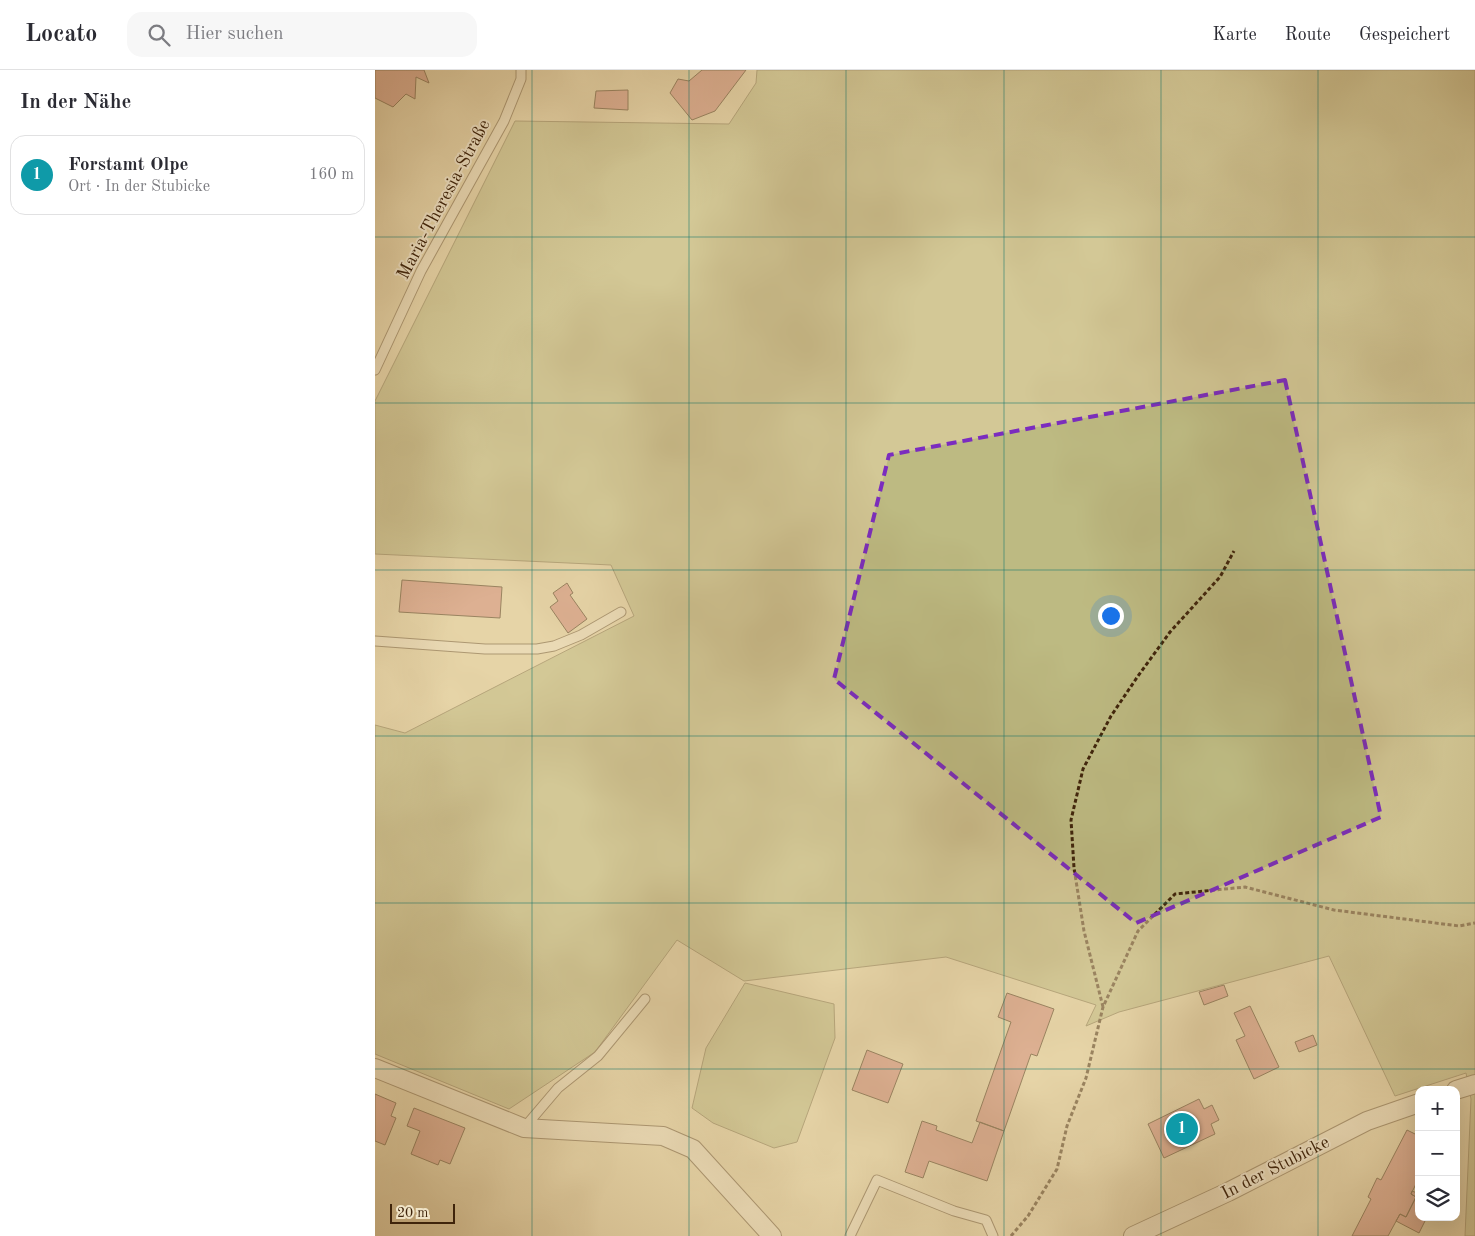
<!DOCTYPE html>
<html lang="de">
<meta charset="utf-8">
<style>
:root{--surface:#fff;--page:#f7f7f7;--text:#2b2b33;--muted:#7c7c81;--line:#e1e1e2;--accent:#111827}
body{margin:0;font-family:"Old Standard TT",serif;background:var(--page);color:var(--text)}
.controls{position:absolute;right:15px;bottom:15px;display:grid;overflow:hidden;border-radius:10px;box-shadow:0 5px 20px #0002}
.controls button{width:45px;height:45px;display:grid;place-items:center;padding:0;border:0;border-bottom:1px solid var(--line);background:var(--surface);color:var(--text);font:25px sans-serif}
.scale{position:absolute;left:15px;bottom:12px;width:65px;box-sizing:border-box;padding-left:5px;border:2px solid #3f240b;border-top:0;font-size:14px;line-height:18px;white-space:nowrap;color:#3f240b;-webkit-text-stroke:4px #efe3c6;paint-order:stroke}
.you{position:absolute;left:735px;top:545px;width:18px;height:18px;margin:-12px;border:4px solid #fff;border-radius:50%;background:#1a73e8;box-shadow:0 0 0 8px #1a73e833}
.badge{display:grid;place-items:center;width:32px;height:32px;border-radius:50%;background:var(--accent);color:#fff;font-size:16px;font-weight:700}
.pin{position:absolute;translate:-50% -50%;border:2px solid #fff;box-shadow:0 1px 5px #0006}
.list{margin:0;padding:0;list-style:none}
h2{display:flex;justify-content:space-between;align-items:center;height:65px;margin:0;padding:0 20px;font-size:21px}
h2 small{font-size:16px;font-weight:400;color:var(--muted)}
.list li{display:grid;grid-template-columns:32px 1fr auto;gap:15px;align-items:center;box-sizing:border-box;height:80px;margin:0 10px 10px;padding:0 10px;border:1px solid var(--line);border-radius:15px}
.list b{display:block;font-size:19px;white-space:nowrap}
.list p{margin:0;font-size:16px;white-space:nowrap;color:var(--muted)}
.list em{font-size:16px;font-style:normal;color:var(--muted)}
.icon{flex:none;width:28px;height:28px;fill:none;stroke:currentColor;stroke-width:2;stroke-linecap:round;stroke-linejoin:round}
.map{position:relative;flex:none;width:1100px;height:1166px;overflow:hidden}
header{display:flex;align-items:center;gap:30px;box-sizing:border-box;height:70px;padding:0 25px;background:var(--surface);border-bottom:1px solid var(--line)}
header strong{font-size:24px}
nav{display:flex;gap:28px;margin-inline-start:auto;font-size:18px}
.search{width:350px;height:45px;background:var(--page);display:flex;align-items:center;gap:12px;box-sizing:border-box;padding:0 18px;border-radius:15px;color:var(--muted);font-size:19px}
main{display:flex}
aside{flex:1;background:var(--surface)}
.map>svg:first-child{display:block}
</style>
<header>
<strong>Locato</strong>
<div class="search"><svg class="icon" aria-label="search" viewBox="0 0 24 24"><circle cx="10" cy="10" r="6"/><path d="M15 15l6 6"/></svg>Hier suchen</div>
<nav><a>Karte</a><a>Route</a><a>Gespeichert</a></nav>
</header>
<main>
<aside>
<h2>In der Nähe<small></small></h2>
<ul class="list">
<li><span class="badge" style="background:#0f9aa8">1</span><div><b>Forstamt Olpe</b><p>Ort · In der Stubicke</p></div><em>160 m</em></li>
</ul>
</aside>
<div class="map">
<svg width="1100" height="1166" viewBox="0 0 1100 1166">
<rect width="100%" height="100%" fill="#e6d4a7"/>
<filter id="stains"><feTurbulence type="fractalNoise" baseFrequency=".004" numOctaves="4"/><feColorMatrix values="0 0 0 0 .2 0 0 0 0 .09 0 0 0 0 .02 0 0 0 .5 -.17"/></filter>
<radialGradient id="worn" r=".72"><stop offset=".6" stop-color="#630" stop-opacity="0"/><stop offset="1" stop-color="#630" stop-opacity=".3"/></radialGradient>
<path fill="#bdba82" stroke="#7e6f46" d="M382,0H1100V1166H1090L1096,1029L1091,1003L1020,1026L954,886L744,942L711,956L721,935L571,887L369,911L302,870L220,982L134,1039L0,984V655L30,663L259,546L236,495L0,484V331L140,51L354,54L381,13Z
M370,913L459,934L460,968L422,1072L399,1078L338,1053L317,1038L331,978Z"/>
<path fill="#d28578" stroke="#3f240b" d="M0,0H49L54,13L41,7L40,29L31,24L18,37L0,28Z
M327,0H371L340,41L317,50L295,23L303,9L314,11Z
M253,20V40L219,38L221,21Z
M27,510L127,517L125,548L24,542Z
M192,513L198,523L195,525L212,549L193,563L175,537L183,531L178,523Z
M849,915L853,926L829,935L824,922Z
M632,923L679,939L662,986L656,984L629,1061L601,1051L636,952L623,947Z
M875,936L904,997L879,1009L861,970L870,966L859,943Z
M938,965L942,975L924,982L920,972Z
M492,980L528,994L513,1033L477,1020Z
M0,1024L21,1033L16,1046L21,1048L10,1075L0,1071Z
M824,1029L829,1039L837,1035L844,1050L836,1054L840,1064L789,1088L773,1054Z
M39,1038L90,1058L75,1094L65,1090L63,1095L36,1084L45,1061L32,1056Z
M547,1051L562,1056L561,1060L597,1073L605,1052L629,1061L612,1111L554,1091L548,1108L530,1102Z
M1032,1060L1044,1066V1108L1036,1124L1041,1127L1031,1147L1025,1144L1013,1166H977L996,1129L993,1127L1002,1108L1006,1110Z
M1044,1119V1147H1052L1044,1163L1021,1151L1025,1144L1031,1147L1041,1127L1036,1124L1037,1121L1042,1123Z"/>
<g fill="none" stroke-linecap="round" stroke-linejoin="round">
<g stroke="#695032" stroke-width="11">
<path id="service" d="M0,300L46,201L129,51L146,9V0
M0,571L110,579H162L179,576L206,565L246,542
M149,1058L183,1018L223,986L270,929
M475,1166L502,1110L579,1141L611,1150L618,1166"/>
</g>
<g stroke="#695032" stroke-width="20">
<path id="minor" d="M0,998L149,1058L288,1066L318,1079L397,1166
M1081,1020L1100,1014
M758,1166L853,1122L992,1051L1044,1033"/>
</g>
<path stroke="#3f240b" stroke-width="3" stroke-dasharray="4 2.5" stroke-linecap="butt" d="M728,937L709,861L699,798L696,750L708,699L736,646L763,606L795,562L845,507L859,481
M636,1166L653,1146L682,1099L692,1056L711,1008L728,937L763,861L800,824L870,817L959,840L1084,856L1100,853"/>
<use href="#service" stroke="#efe3c6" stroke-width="9"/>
<use href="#minor" stroke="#efe3c6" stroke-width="18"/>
</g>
<path d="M0 0H1100V1166H0ZM910,310L1006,747L761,853L459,609L514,385Z" fill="#e6d4a7" fill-opacity=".55" fill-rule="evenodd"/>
<path fill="none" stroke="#7b2cbf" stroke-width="4" stroke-dasharray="10 6" stroke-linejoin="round" d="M910,310L1006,747L761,853L459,609L514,385Z"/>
<path fill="none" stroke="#0f766e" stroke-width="1" stroke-opacity="0.55" d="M157,0V1166M314,0V1166M471,0V1166M629,0V1166M786,0V1166M943,0V1166M0,167H1100M0,333H1100M0,500H1100M0,666H1100M0,833H1100M0,999H1100"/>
<g text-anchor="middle" stroke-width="4" stroke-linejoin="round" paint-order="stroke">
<g font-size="18" fill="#3f240b" stroke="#efe3c6">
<text transform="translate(68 129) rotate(-62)" y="6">Maria-Theresia-Straße</text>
<text transform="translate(900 1097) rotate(-27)" y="6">In der Stubicke</text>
</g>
</g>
<rect width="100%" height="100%" filter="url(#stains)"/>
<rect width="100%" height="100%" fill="url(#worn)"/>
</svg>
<div class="controls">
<button>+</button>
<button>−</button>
<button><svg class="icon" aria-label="layers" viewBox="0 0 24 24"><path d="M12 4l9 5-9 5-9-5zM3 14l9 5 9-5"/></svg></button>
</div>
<div class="scale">20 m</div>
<div class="you"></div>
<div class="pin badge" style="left:807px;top:1059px;background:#0f9aa8">1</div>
</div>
</main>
